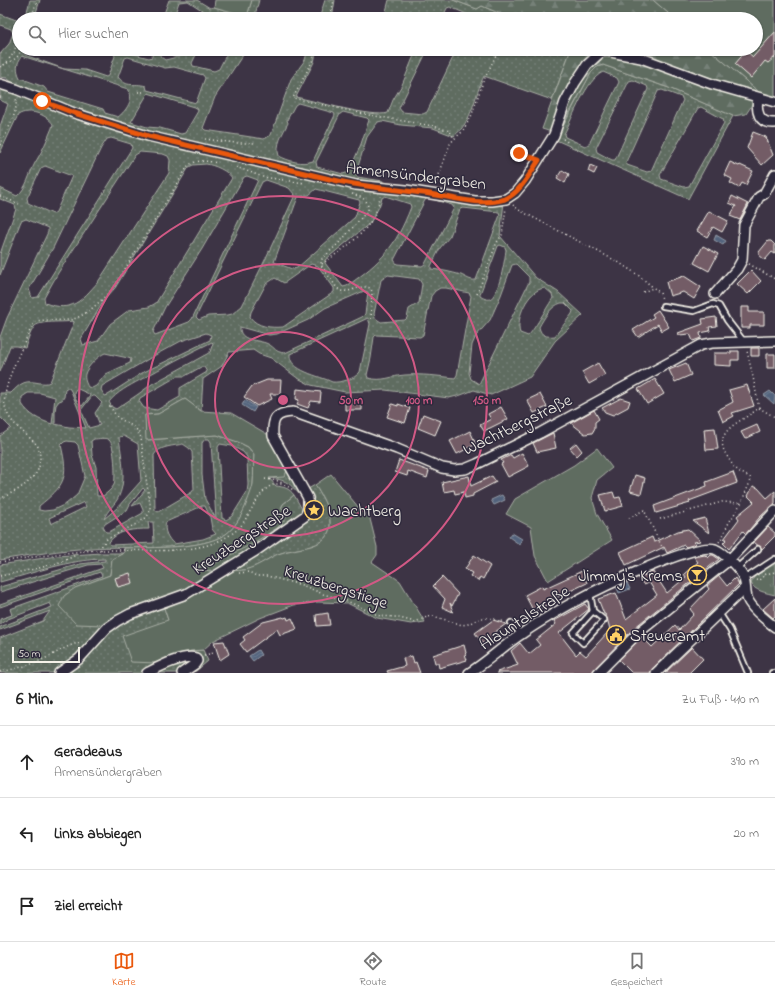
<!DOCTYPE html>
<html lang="de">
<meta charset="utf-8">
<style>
:root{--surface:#fff;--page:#f6f6f6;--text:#222;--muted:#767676;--line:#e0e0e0;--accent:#ea580c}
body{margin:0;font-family:"Indie Flower",sans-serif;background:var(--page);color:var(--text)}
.scale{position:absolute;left:12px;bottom:10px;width:68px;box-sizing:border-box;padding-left:4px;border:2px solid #f4f1e8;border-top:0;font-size:11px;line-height:14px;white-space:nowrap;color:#f4f1e8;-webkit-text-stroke:3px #2f2a3d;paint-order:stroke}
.stop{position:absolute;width:12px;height:12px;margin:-9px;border:3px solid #ea580c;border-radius:50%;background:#fff}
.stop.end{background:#ea580c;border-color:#fff;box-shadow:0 1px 4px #0008}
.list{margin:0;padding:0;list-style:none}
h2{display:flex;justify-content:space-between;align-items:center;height:52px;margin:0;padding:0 16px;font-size:17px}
h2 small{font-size:13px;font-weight:400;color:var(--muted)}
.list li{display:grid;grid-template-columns:26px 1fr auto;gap:12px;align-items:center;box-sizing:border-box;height:72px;padding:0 16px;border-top:1px solid var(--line)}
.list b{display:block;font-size:15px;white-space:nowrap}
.list p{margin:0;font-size:13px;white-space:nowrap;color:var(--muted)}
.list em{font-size:13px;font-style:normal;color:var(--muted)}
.icon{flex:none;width:22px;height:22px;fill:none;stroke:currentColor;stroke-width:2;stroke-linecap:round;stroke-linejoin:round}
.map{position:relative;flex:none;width:775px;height:673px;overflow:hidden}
.search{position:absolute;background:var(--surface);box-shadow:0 1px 3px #0004;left:12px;right:12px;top:12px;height:44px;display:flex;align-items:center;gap:10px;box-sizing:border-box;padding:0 14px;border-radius:22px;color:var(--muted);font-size:15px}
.sheet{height:268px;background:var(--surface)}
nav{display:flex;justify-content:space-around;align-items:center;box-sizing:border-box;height:56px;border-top:1px solid var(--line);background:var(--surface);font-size:11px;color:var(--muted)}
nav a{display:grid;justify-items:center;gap:2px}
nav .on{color:var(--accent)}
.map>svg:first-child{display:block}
</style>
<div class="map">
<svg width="775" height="673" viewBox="0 0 775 673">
<defs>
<pattern id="grass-dots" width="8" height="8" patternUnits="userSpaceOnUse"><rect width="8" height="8" fill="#5e6c61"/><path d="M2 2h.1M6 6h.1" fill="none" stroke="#768178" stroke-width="1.8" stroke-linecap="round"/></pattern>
<pattern id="forest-firs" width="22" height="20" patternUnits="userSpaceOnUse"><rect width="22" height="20" fill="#5e6c61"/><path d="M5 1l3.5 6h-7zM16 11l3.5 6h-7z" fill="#768178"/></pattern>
<pattern id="park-tufts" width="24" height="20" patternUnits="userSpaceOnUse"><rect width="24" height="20" fill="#5e6c61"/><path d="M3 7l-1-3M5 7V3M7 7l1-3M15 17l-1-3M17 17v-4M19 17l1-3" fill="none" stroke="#768178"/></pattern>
<pattern id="water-waves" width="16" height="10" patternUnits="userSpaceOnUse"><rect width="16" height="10" fill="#53647d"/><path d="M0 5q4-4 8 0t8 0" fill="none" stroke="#6c7b8f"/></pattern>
</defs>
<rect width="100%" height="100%" fill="#3d3445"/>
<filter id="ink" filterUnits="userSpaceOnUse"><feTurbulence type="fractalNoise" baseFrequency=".025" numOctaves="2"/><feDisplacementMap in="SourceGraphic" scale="8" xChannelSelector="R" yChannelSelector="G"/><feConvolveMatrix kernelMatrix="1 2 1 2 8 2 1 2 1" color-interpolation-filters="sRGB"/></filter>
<g filter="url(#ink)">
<path fill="url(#grass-dots)" stroke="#a9aea4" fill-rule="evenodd" d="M30,0H40L34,19H25Z
M169,0H197L210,8L214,7L247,16L252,0H259L254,19H242L238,16L219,12L216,14L213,19H210L211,16L188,1L179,2L173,19H162Z
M325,0H335L332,19H319Z
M389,0H453L477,9L482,6L508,17L516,14L529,19H471L469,15L450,7L447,8L442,19H384Z
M0,14L19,21V49H24L23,52L25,55L64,69L85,70L106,77L108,76L115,56L113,52L104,49H114L149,58L152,57L153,49H161L159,53L161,57L165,60L182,56L193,55L196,49H199L192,63L193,66L214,71L219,69L229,49H245L242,56L215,97L203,128L205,130L264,139L271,135L291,79L305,60L308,49H317L314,62L296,97C314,101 374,118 388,113L393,100L402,85L415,53L414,50L411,49H428L399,108L402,112L423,114L427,112L457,49H571L552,100L484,76C474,96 473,121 454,136L433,128L401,125L382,121L378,122L367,137L356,173L357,177L383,181L382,185L357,182L149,134L75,111L16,86L7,78L0,77V54L9,44L13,33L11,29L0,25ZM22,56L128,89C135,99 126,111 118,117L105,113L103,109L48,92L44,87L20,78C16,69 16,64 22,56ZM128,57L165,68L174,67L203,75L205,78L196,103L147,90L146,86C133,82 128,89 118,77L125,58ZM148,93L197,108L198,111L185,133L181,134L160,128L147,127L131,122ZM298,103L334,113L335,115L313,161C301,165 289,161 279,156C275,145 283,133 288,123L287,120L295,105ZM343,112L367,118L369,120L361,144L349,172L343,174L317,167L316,162L340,114Z
M603,65L669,88L733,116L688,199L556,140L591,73L597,67ZM603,72L617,78L619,82L589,144L585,146L565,137L564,134C573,117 586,80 603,72ZM633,80L647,86L648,89L615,160H612L597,152L596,148L629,81ZM662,90L681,97L683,100L651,171L647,172L627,165L626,162L658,91ZM701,107L723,119L724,123L689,186L684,187L661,179L660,175L698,108Z
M0,88L41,102L302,175L504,202L500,236L536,278L558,292L583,315L555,341L530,377L491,395L474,390L461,395L449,398L385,390L345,392L311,385L296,377L271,358L259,354L253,350L229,352L222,366L203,379L201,411L185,399L158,414L145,415L147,440L217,435L238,442L248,447L254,454C253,464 254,474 253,484C251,499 238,526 226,534C195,554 127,545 91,548C60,550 30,555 0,560V436L11,428L0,417V393H11C22,382 25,380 40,383C44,383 46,384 50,382L74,322L73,321C63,323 39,320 34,327C30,333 27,341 25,348L16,346H10L0,372V337L7,318L48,232V228L26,219L21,221L0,275V254L16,209L15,205L0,199V188L17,196C27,188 29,174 35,163C42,152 47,140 52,128L53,124C46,114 29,108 18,115L0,153V126L8,104L0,100ZM111,138L131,144L132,148L38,297L32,298L29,289L53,248L101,148L107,139ZM140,152L163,154L168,156L170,160L169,173L98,282C81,301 72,313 45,303L44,298L58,273L135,155ZM206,164C214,165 228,171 232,178L156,303L149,307L129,310L110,324L98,341L83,345L81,339L105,299L115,288L189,167L193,165ZM45,166L72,176L56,212L53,214L28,203L27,198L41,168ZM247,176L258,180L192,319L189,322L155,335L153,332L165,307L202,249L244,177ZM266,180L289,188L295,195L265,260L242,306L232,314L228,315L208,316L199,320L196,317L262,182ZM316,189L359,200L360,202L355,217L297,268L292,269L274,262L298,197L309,195ZM385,196L410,204L411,207C395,248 382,261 347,286L343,287L325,263V260L370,223L379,207L382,198ZM428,198L452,205L454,208L425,264L422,266L397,264L394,260L425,200ZM463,208L499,212L500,215L476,280C470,281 466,277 461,275C451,272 441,270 431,269V266L440,248L450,236L460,209ZM500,245L505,247L506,250C505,259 499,295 490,299C487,300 483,298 480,296V294L498,246ZM311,264L318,266L334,288V292L283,327C271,328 257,327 250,317L251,312L266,284L275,278L284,283ZM516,264L529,277V282L479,384L471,379L469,373L472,345L476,336L490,320L501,295L512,265ZM388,275L419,279L422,284L419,303L409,309L407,318L405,320L381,322L375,318L374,314L381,280ZM440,288H446L469,293L471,296L457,375L455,378C438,376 421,374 405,375C391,376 383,382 368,378L367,375L371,358L374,337L376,335L420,337L423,335L431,296L435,291ZM545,288L552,294L553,298C549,304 532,333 528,336L520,333C515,319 528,289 545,288ZM364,291L368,292L365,314L362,317L285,353C274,352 276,348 268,344C258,339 239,342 240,327L269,335L277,334L308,320L325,308ZM561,303H565L573,311L572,314L555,336C546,337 541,336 539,327C544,318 551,306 561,303ZM368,318L370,324L360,372C355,379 340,383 332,382C321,376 288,371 290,354ZM206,333L211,335L210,340L142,373L108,395L105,396L101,390L102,386L157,354L181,341ZM212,342L213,343L210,352L207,354L152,384L137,395L116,409L112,407L109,402C117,392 129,386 140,380C163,367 187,354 212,342ZM105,353L128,358L131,359L130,363L106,374L96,386L92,388L88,387C86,383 84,379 85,374C87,367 98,356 105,353ZM201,367H204L207,372L180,388V397L157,410L144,408L139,401L140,398L178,376H185ZM66,388H69L71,391L86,428L69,427L55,424V411L56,405L59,401L62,400L64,397L65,389ZM76,389H78L89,394L90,396L82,406C77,403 74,398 74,392ZM28,393H40L55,397L52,424C39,420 29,415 22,404V397ZM92,396H95L102,403L95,413L100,425L89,428L81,410ZM124,436L138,444L141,481L117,508L104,519C107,510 116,504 119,496C127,478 121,455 119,437ZM94,439C98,439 106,437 109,440C115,444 116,479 114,485C111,490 107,493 103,496H97L96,467L92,455L91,441ZM205,439H209L211,442L216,519L205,499L202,475V443ZM67,441L75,442L78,445L85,476L77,495L66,504L53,510L44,511L39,510V506C65,485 69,478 61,445L64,442ZM183,444L189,448L192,452L194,489L192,492L158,512L155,510L154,455C159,446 174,446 183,444ZM220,444L232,446L243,452L247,457L248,485L247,492L232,516L226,520L222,518L218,447ZM143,488L145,490L132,506L140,503L143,510V513L109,532H106L103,527L105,524L127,510L130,504ZM84,502L86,507L51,524L49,518ZM202,506H205L210,517L212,529L216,534L203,539L174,544C168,539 163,530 166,522ZM148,522H153L154,543L110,545L109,542C118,530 134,529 149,529Z
M288,469L303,498C290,485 290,480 269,478Z
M315,485C327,504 344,536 311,546C301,549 288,550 278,554C263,561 250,573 232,570L312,510C314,501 312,497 308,489Z
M294,495L303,511V514L216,572L198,569L199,565L250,545L281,508L283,504Z
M101,553H124L112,559L110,575L75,588L103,625C121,612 141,606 161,599L168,620L176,656L191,651L203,650L208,661L196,671L188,673H0V638L43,621L50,611L0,630V627L52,607L50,603L8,619L0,624V619L12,615L10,609L102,576L100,572L0,607V604L103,568L101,564L88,565L0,592V587L80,564L105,561V559C70,559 34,573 0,582V565L57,556Z"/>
<path fill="url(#forest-firs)" stroke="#a9aea4" d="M453,0H653L675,19H529L516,14L508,17L482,6L477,9Z
M571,49H709L760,93L746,114L733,116L669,88L603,65L597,67L591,73L558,134L542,129Z"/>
<path fill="url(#park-tufts)" stroke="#a9aea4" d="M775,562V595C767,593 754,591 751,583C754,574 766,565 775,562Z"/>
<path fill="#5e6c61" stroke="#a9aea4" d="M215,0H252L247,16L214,7Z
M653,0H775V97L760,93L709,49H756V19H675Z
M185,399L201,411L231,413L267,434L288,469L284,477L269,478L276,486C284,487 289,488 294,495L283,504L281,508L285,513L284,521L277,528L250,545L209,566H199V569L216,572L177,593L129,610L114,617L104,625L76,624L59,606L64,596L75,588L110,575L112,559L124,553V548C153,547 201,550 226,534C236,527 243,513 247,502C249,496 252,490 253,484C254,474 253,464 254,454L248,447L238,442L217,435L146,440L145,415L158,414Z
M597,448L612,468L597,480L592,498L597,514L612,540L548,581L535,556L531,527L506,514L515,499L574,465Z
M331,474L359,508L369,515L377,547V555L372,562L400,581L425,622L411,624L377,618L347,603L318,602L294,605L260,618L213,641L203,650L191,651L157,663L131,662L122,636L168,620L164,608C189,599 211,585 232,570C250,573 263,561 278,554C288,550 301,549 311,546C344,536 327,504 315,485Z"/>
<path fill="url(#water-waves)" stroke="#939ca8" d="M716,235L726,241L723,245L714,240Z
M770,391L775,396L774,404L764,395Z
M245,400L256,407L253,412L242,405Z
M502,495L505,500L494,505L491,500Z
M512,533L522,539L519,544L509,537Z
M627,583L630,589L619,593L617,588Z
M258,650L261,655L253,661L249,656Z"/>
<path fill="#735b66" stroke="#f4f1e8" d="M775,32V57L768,63L765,61L751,78L735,64L746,51L753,57Z
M753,132L766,137L773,155L762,165L747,148Z
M730,162L739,166L740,165L753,171L746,185L742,183L739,188L730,183L732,179L724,175Z
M590,165L597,168L594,174L588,171Z
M562,170L569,174L565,183L557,178Z
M732,196L748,204L740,220L730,216L736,206L729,203Z
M709,211L728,221L722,232L713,227L707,237L697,231Z
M768,241H771L775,245V254L772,252L765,260L759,255V252Z
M703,246L718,254L709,271L694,263Z
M751,270L761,281L748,294L737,284Z
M684,276L701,287L694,299L683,292L670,296L666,282Z
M741,307H749V312H764V325H750V328H741Z
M658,310L669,327L662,331L658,324L638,337L633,330L654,317L652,314Z
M716,317L717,326L709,327L710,331L700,333L701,338L693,341L690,334L679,335L678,333L703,324L702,319Z
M751,348H759V356H751Z
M731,351H739V360H731V366L714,365V353H731Z
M767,354H775V368H767Z
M598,363L605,375L589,384L582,372Z
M686,363L691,375L675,382L669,370Z
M655,379L664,394L647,404L638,389Z
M267,380H281L280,394H270L272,399L257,406L244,397L252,386Z
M747,385L754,406L732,413L734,416L723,422L718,410L733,402L729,390Z
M297,389L321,392L320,402L311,401L308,408L297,404L299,400L296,399Z
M540,394L547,407L534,413L527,400Z
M621,398L630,401L628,407L613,415L605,412L602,408Z
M345,399H362V410H345Z
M392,404L398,406V404L410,408L405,423L387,417Z
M501,407L508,419L484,431L480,425L491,419L488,414Z
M594,410L599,419L595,422V428L592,433L585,434L571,423Z
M423,414L441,421L435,435L418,428Z
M757,425L760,432L745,439L741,432Z
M715,428L718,449L706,450L704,429Z
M470,431L476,444L457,454L450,441Z
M553,433L556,448L537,452L533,443Z
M576,443L582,451L577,456L570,448Z
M522,453L529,466L508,477L501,464L503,463L501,460L511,455L513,458Z
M399,460L429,471L427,478L408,471L407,476L395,472Z
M733,472L737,483L689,501L690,503L656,513L654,506L707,486L706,482Z
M635,475L645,478L641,494L630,491Z
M469,476L471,486L492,476L496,482L473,494V496L465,498L464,492L455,494L454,490L444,492L442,482Z
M753,486L758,488L767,498L775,491V503L759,518L746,534L743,531L729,549L723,543L727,539H724L739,519L737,516L754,502L748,496Z
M613,492L615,498L620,497L623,506L605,511L600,495Z
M705,518L709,533L693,521Z
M768,527L775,533V536L762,549L754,542Z
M688,529L701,541L694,542L696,544L686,547L684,545L667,553L664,547L626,565L620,552L652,537L654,542L678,531Z
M474,555L490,566L483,579L480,577L478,581L470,576L472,573L465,569Z
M705,555L708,558L711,555H713L719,559L634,628L594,669L592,673H497V672L518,665L511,651L520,643L529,654L540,645L536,640L556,624L554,621L585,604L589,609L559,633L576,655L580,651L586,656L608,632L612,637L607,618L605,614H604L598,599L616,593L626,619L657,595L649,582L644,585L638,578L653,572L667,593L686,577L684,574L698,562L694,557Z
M582,571L587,583L549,601L550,603L534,612L525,595L542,586L543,589Z
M130,573L133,583L118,587L115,578Z
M719,576L727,586L735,578L739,584L652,669L650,673H632L619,660L642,637L652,647L675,625L679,630L694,614L690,609L709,589L707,586Z
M442,577L458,594L452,606L450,603L453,612L442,607L445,599L433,586Z
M775,598V616L773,618L763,609Z
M328,613L330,625L317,626L316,615Z
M283,617L284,618L287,617L288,620L292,618L297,629L280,635L277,629L246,652L240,644L245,640L243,637L263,622Z
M493,620L506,624L491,635L494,638L484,645L475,633Z
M224,641L229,654L220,660L214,642Z
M464,645L466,653L465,654L467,660L439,668L438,663H435L433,655Z
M692,647L703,659L689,673H665Z
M412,656L414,663L416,662L420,673H388L387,671L405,666L403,658Z"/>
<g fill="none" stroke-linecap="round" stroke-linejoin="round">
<g stroke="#f4f1e8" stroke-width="8">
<path id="service" d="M663,306L694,311L713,304L719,306L727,320L744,342
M737,568L758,549
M744,577L749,576L775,559
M590,594L593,611L573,633L583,643L604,620L593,611
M719,613L730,630L748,673
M511,623L521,634
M772,673H775"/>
</g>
<g stroke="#f4f1e8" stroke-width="12">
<path id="minor" d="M0,84L16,89L74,113L148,136L356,185L406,190L475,201H492L506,199L515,193L525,181L554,135L565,102L575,83L587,65L600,53L606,51L641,58L712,84L775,102
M758,98C756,111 758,124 775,123
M715,294L737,269L742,260L744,225L759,197L764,194L775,174
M59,673L79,659L107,628L117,621L130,614L186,594L254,552L305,516L308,510V498L273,436C272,419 275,413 293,412L397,449L442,468L454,470L465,469L477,464L540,433L701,345L712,343L775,341
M147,673C159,667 183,654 196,658L197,661L195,664L182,673
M469,673C487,662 502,647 520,635C537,623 556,612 574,602C596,590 694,542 715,549C723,552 742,571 744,579C747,587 744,594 749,602C755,612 766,620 775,627
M598,673L638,633L729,560L775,511
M656,673L745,588"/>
</g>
<path stroke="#f4f1e8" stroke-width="1.5" stroke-dasharray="1 3" stroke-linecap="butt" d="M31,19L37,0
M330,19L334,0
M316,49L312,62L293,98L369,115L433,126L450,131L454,139
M774,58L775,59
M4,65L14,53L18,37
M0,67C9,61 18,61 21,49
M138,92H143L145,90
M0,97L3,98
M205,139L236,143H254
M563,139L568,142
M0,145C7,131 18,114 16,98
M519,153L529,156
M236,167L263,177L304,183
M435,186L450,144L454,139L462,132L471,117L483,82L499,49
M352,194C361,197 369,199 368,210L342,240L323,258L321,260V265L337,288L341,291C351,293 360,284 370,288L372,291L371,322
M0,196L19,204
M513,205L519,210L618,262L638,275L660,293L662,299
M322,264C346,247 376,229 380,196
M749,264L775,279
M643,292L653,288
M477,294L497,242L502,235L506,208
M759,408L775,417
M265,479L278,481L284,484
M0,499C17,490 41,480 40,458C40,453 39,447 36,444C25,432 8,423 5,406C1,387 24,345 32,326L36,321C46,319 57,321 68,320C84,319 103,299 114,287L188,166C196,159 208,161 218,163
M629,518L644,510L664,551
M660,519L722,502L741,503
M719,542L724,534L727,526L741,503L751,480L750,477C736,471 735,469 727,456C710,430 744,421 759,408L753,377L747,351
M101,550L102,545L107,539L140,522L147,517L150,511V504L146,478L141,438L138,431L132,426L117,417L109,405
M0,562C33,557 66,552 99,550C136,549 179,555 214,543C224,539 233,534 240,527C253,512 265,468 293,490
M239,573L249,572L256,576H267L302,585L323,594L347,601L380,616L395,617L415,622L420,620L427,617L433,616L462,625L468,624L481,618H491L505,622
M0,576C23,571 60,566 79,553
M756,580L758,581L766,574L775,572
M293,583L309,579
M204,655L214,653
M0,672C15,669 32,665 46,658C57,653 66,646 78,643L80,645"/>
<use href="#service" stroke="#2f2a3d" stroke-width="4.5"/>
<use href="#minor" stroke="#2f2a3d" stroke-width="9"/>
</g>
</g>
<g fill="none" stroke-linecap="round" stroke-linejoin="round" filter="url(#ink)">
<path stroke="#ea580c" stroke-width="5" d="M42,101L74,113L148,136L334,180C363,187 393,189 423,193C449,196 478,207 505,199C519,194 531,172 539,160L519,153"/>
</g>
<g fill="none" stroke="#d15985" stroke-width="2">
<circle cx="283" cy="400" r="68"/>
<circle cx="283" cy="400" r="136"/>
<circle cx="283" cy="400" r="204"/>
</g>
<defs>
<g id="sight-ring" transform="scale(1)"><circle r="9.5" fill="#2f2a3d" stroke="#ffd166" stroke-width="1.5"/><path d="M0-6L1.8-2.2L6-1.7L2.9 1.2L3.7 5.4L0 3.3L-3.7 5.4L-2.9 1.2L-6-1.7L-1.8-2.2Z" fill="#ffd166"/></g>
<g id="bar-ring" transform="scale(1)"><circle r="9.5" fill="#2f2a3d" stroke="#ffd166" stroke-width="1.5"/><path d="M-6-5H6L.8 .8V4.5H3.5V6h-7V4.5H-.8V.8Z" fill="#ffd166"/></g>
<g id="civic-ring" transform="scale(1)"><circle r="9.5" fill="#2f2a3d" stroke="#ffd166" stroke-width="1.5"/><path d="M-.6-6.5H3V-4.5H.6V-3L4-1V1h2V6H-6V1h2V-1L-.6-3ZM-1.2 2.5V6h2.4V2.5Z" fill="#ffd166"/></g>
</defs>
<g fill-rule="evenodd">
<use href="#sight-ring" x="314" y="510"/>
<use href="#bar-ring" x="697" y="575"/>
<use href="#civic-ring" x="616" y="635"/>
</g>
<g text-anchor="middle" stroke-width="3" stroke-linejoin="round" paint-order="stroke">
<g font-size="17" fill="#f4f1e8" stroke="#2f2a3d">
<text transform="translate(416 175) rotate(7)" y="6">Armensündergraben</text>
<text transform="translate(517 424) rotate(-26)" y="6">Wachtbergstraße</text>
<text transform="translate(241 539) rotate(-33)" y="6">Kreuzbergstraße</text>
<text transform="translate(336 586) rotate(18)" y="6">Kreuzbergstiege</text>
<text transform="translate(524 617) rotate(-33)" y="6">Alauntalstraße</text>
</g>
<g font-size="17" fill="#f4f1e8" stroke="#2f2a3d" text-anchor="start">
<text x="328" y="516">Wachtberg</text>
<text x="683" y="581" text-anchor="end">Jimmy's Krems</text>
<text x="630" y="641">Steueramt</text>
</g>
</g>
<circle cx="283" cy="400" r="6" fill="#d15985" stroke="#2f2a3d" stroke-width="2"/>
<g font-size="12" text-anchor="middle" font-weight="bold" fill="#d15985" stroke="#2f2a3d" stroke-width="3" stroke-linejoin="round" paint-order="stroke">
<text x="351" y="404">50 m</text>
<text x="419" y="404">100 m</text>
<text x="487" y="404">150 m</text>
</g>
</svg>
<div class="scale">50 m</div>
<div class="stop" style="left:42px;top:101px"></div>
<div class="stop end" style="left:519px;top:153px"></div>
<div class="search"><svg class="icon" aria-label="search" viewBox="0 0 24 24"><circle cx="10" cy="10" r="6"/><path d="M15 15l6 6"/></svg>Hier suchen</div>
</div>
<section class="sheet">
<h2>6 Min.<small>Zu Fuß · 410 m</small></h2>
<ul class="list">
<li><svg class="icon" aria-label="ahead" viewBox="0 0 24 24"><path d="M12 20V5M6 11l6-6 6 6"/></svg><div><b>Geradeaus</b><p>Armensündergraben</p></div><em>390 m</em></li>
<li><svg class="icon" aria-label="left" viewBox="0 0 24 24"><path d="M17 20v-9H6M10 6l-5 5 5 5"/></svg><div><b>Links abbiegen</b></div><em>20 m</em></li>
<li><svg class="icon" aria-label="arrive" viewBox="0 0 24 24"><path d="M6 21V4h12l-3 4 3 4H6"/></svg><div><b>Ziel erreicht</b></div></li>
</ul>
</section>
<nav>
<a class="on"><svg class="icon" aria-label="map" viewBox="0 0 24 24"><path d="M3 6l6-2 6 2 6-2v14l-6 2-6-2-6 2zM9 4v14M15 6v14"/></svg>Karte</a>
<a><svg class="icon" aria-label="directions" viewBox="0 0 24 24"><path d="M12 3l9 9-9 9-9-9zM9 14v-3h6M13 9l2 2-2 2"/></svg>Route</a>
<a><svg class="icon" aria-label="saved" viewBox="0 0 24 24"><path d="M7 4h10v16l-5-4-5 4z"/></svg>Gespeichert</a>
</nav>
